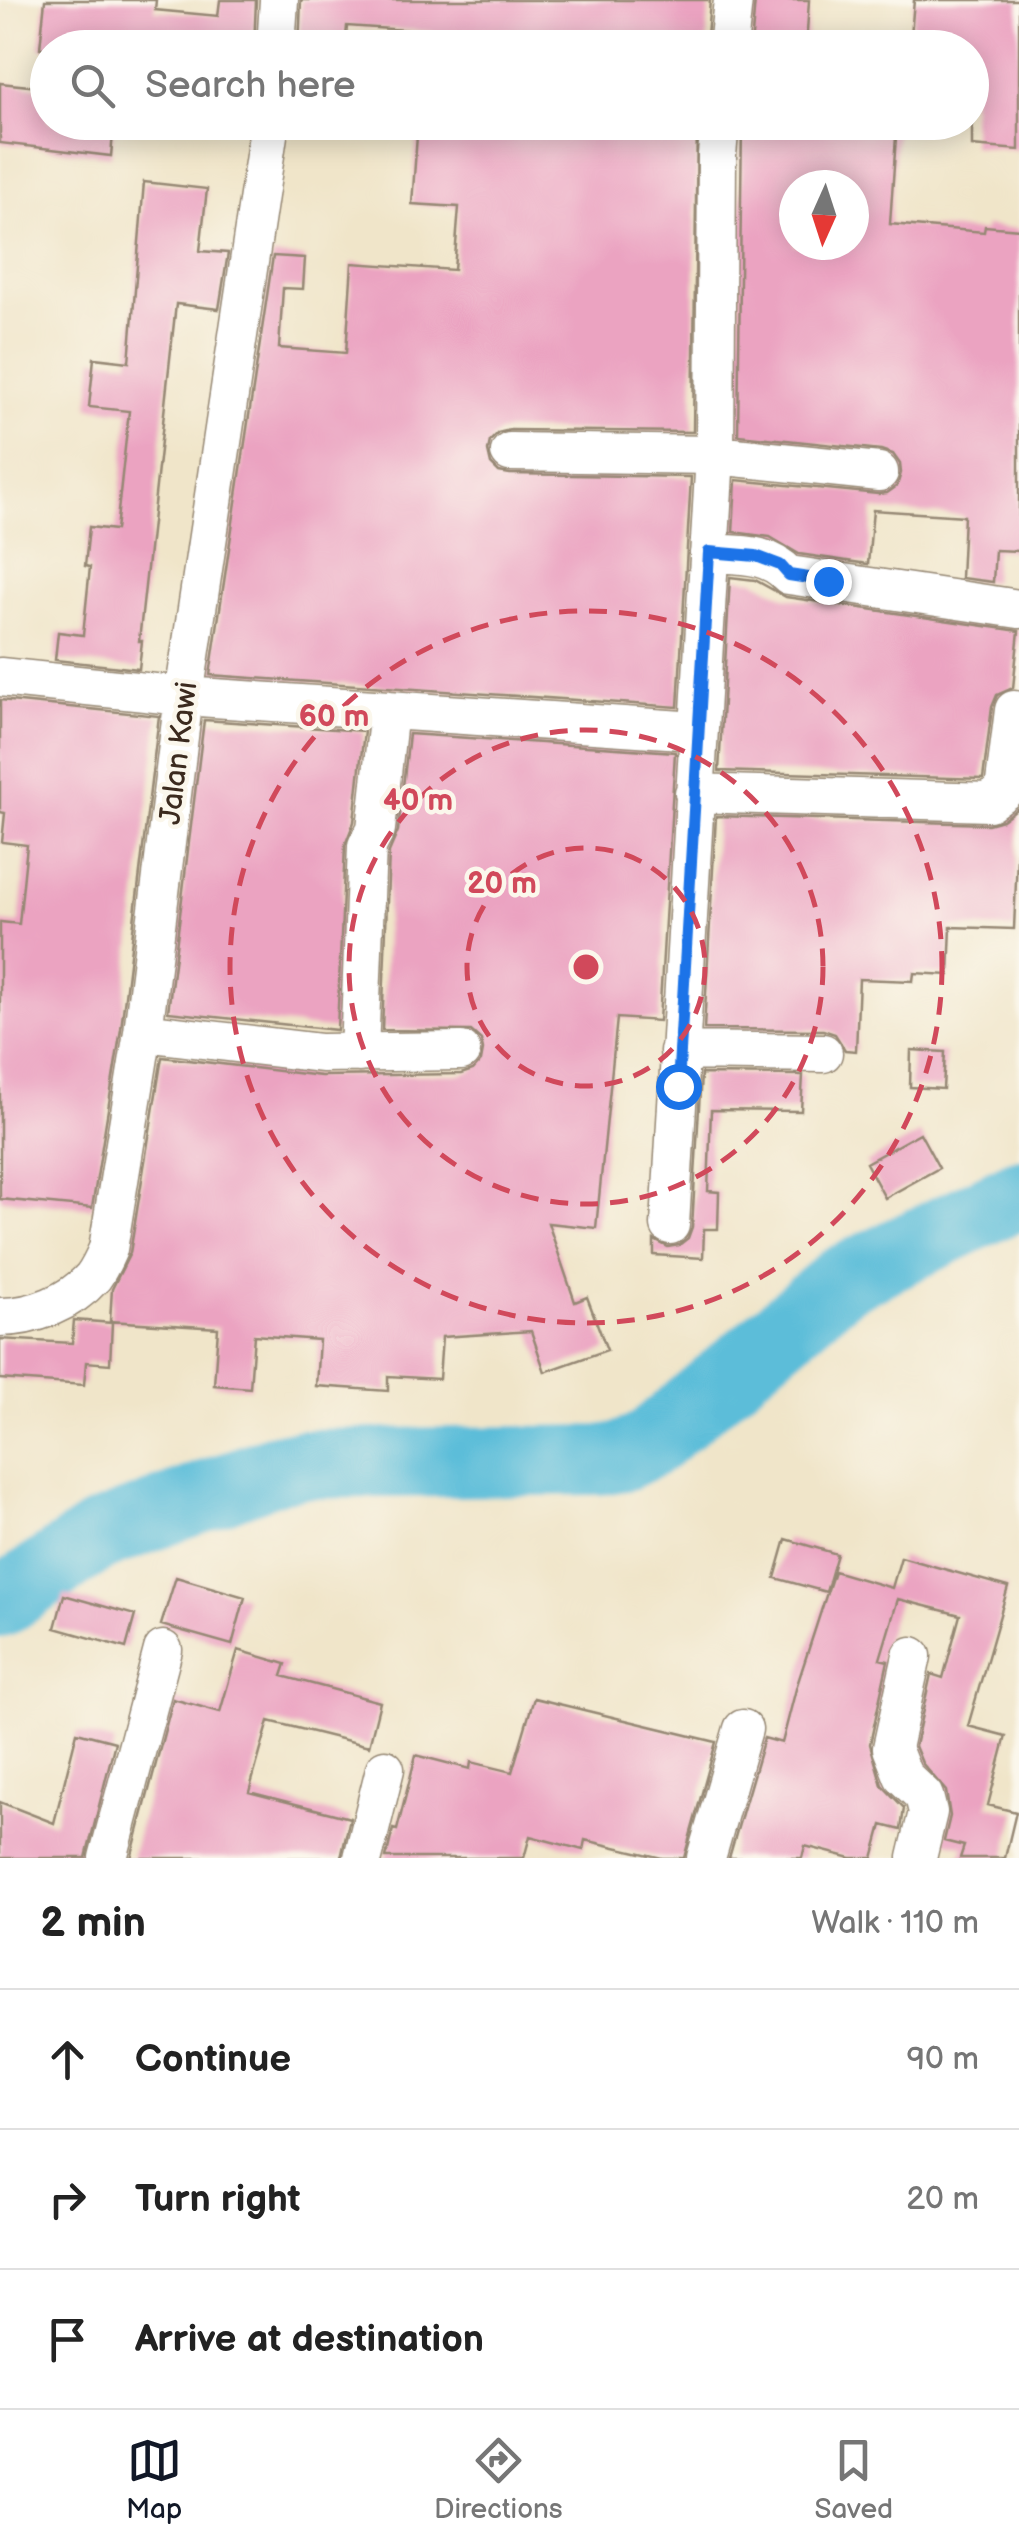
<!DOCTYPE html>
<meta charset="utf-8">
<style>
:root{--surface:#fff;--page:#f2f2f2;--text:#222;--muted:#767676;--line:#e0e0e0;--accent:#111827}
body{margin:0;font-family:"Balsamiq Sans",sans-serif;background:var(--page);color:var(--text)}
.compass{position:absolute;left:779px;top:170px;width:90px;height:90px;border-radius:50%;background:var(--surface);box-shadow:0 5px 25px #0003;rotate:183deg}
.stop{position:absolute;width:30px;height:30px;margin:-22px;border:8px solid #1a73e8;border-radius:50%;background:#fff}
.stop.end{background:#1a73e8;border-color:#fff;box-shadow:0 2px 10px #0008}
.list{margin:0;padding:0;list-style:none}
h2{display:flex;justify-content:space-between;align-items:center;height:130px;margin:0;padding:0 40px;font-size:42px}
h2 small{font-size:32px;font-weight:400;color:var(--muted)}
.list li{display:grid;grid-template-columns:65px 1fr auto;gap:30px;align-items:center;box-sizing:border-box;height:140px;padding:0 40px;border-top:2px solid var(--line)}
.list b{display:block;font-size:38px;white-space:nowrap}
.list em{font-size:32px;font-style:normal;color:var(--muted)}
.icon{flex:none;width:55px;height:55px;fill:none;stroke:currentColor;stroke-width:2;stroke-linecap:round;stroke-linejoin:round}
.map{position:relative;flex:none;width:1019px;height:1858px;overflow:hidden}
.search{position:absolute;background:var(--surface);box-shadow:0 5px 25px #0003;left:30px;right:30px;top:30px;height:110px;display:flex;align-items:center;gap:25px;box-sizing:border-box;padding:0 35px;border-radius:55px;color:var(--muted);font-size:38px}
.sheet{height:550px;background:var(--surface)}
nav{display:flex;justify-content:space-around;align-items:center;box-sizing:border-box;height:140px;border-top:2px solid var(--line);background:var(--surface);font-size:28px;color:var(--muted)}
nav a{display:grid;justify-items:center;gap:5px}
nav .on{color:var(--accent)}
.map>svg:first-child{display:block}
</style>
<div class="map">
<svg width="1019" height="1858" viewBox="0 0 1019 1858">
<rect width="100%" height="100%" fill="#fbf7ec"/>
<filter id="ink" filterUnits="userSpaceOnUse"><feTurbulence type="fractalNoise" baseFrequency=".01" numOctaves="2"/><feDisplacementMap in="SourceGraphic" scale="20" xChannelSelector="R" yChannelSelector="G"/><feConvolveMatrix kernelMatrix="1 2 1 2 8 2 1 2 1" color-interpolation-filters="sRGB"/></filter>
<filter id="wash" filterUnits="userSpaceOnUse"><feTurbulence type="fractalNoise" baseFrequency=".0048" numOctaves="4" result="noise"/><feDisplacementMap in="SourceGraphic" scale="40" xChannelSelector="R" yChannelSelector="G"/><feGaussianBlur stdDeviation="2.25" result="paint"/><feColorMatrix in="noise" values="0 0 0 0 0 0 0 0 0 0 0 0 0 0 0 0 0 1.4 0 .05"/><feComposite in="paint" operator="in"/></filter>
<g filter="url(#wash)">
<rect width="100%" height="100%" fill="#f0e5c9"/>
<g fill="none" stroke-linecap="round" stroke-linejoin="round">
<path stroke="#5bbdd9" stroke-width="70" d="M0,1603L98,1537L278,1468L303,1464L600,1460L624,1456L650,1443L842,1280L1019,1194"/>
</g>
<g id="blocks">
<path fill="#eba3c1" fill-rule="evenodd" d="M45,0H156L155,10L218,16L220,0H256L254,48H40Z
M301,0H710L706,48H434L435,32L347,26L345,48H299Z
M755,0H809L806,48H751Z
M914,0H1019V150L972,146V48H910Z
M0,83L48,88V122H114L111,156L0,143Z
M418,122H697L693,432L510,430L498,433L490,441L488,451L491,464L499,472L510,474L691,477L678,707L210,675L273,256L305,258L303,289L283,288L279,348L346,353L352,263L454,270L459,207L412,204Z
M742,122L860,126V122H897L890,224L984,232L985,226L1019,229V551L995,550L993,582L961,578L964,516L873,510L868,564L799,554L770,537L733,532L736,480L878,494L887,493L897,486L901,473L900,464L893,454L881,450L738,435ZM794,185H854V245H794Z
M144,182L207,189L200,251L228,253L219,309L176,304L139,641H142L139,669L55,660L58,632L83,635L90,567L85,566L89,527L116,530L129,411L89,407L94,358L129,362Z
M730,577L755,580L786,597L1019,631L1013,688L997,695L992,707L983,779L719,771Z
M0,700L159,716L121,1029L92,1208L0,1199V922L19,924L27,845L2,842L5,813L0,812Z
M204,720L364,731L354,822L345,845L337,1030L168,1012Z
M409,734L675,752L659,1021L617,1018L596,1228L548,1223L575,1302L587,1297L607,1350L545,1372L531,1331L442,1337L439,1379L388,1376V1391L316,1386L319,1340L254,1335L250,1388L214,1385L218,1328L110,1321L112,1289L130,1253L162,1057L321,1076L461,1074L473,1070L481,1061L483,1050L481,1040L471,1031L382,1030L389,852L398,831Z
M1019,807L1014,929L951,927L949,975L914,973L913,981L859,979L856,1051L845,1050L835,1034L823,1030L704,1029L716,816L988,824L1002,820Z
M911,1050L945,1052L943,1089L910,1087Z
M701,1074L803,1075L801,1111L711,1110L708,1191L719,1192L718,1229H704L703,1258L654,1255V1240L668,1247L679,1245L688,1238L692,1227Z
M920,1133L939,1168L885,1198L866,1163Z
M74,1320L112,1323L110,1364L86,1362L84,1385L0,1379V1339L72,1343Z
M786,1539L837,1554L826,1592L775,1578Z
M901,1557L1008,1587L968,1726L1006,1736L988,1805L1016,1812L1005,1858H960L964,1846L944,1841L950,1816L946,1791L922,1763L915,1746L931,1674L943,1678L960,1615L898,1599L880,1659L888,1661L870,1744L882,1785L904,1808L901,1830L882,1825L873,1858H851L805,1846L802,1858H729L764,1738L782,1743L797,1685L834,1571L892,1588Z
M176,1577L245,1597L232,1645L161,1625Z
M64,1595L135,1615L126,1648L55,1628Z
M238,1650L286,1664L282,1676L380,1702L369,1746L269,1721L249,1792L350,1818L341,1858H131L173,1699L220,1712Z
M534,1698L716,1742L684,1858H662L585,1840L583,1850L530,1836L524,1858H386L393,1829L397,1830L416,1755L470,1769L471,1762L512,1772Z
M77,1732L115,1742L86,1858H0V1802L54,1823Z"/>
</g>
</g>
<g filter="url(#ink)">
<use href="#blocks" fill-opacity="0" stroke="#968874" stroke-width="2.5"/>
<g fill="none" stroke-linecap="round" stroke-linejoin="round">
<g stroke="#968874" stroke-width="41">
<path id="street" d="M276,48L279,0
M728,48L733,0
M510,452L715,455L879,472
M709,553C739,555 767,552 789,575L1019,609
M0,677L184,696L697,731
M694,793L989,802L1004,791L1014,710L1019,711
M143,1032L321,1053L461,1051
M679,1051L823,1053
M359,1053L367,846L376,829L389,710
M670,1225L715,455L717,155L720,122
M0,1317C33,1317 70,1303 93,1277C99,1269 104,1258 108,1249L143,1032L184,696L270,122
M912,1656L892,1748L903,1776L924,1796L928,1812L917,1858
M108,1858L163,1650
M363,1858L385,1769
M706,1858L743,1729"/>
</g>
<use href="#street" stroke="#fff" stroke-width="38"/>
</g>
</g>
<g fill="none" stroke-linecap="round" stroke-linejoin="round" filter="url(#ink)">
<path stroke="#1a73e8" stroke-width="12" d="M678,1086L709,552L756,556L780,565L789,575L828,581"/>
</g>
<g fill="none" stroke="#d1495b" stroke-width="5" stroke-dasharray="18 12">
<circle cx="586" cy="967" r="119"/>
<circle cx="586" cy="967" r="237"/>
<circle cx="586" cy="967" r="356"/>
</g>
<g text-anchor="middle" stroke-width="9" stroke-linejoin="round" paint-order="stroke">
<g font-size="30" fill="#3b2a1e" stroke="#fbf7ec">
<text transform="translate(178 753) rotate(-83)" y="10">Jalan Kawi</text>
</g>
</g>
<circle cx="586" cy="967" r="15" fill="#d1495b" stroke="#fbf7ec" stroke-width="5"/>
<g font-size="30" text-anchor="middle" font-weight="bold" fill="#d1495b" stroke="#fbf7ec" stroke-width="9" stroke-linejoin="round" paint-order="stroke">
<text x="334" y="726">60 m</text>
<text x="418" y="810">40 m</text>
<text x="502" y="893">20 m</text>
</g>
</svg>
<svg class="compass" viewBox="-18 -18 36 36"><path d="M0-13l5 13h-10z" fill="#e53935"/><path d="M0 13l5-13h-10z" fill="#767676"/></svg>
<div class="stop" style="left:678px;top:1086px"></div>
<div class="stop end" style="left:828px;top:581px"></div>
<div class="search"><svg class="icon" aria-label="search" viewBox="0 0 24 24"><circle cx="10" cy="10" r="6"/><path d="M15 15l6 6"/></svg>Search here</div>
</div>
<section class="sheet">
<h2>2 min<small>Walk · 110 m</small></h2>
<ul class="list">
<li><svg class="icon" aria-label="ahead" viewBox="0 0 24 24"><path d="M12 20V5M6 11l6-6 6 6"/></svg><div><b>Continue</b></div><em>90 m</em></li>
<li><svg class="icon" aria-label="right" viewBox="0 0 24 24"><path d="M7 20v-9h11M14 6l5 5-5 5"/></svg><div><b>Turn right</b></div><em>20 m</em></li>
<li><svg class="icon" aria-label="arrive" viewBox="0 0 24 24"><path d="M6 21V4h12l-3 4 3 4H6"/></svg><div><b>Arrive at destination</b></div></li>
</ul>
</section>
<nav>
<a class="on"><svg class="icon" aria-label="map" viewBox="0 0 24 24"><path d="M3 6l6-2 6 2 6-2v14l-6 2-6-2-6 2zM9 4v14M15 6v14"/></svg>Map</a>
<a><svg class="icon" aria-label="directions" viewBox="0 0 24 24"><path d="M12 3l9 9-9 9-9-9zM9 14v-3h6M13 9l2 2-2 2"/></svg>Directions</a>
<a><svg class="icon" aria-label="saved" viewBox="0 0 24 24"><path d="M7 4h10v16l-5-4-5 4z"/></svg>Saved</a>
</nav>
